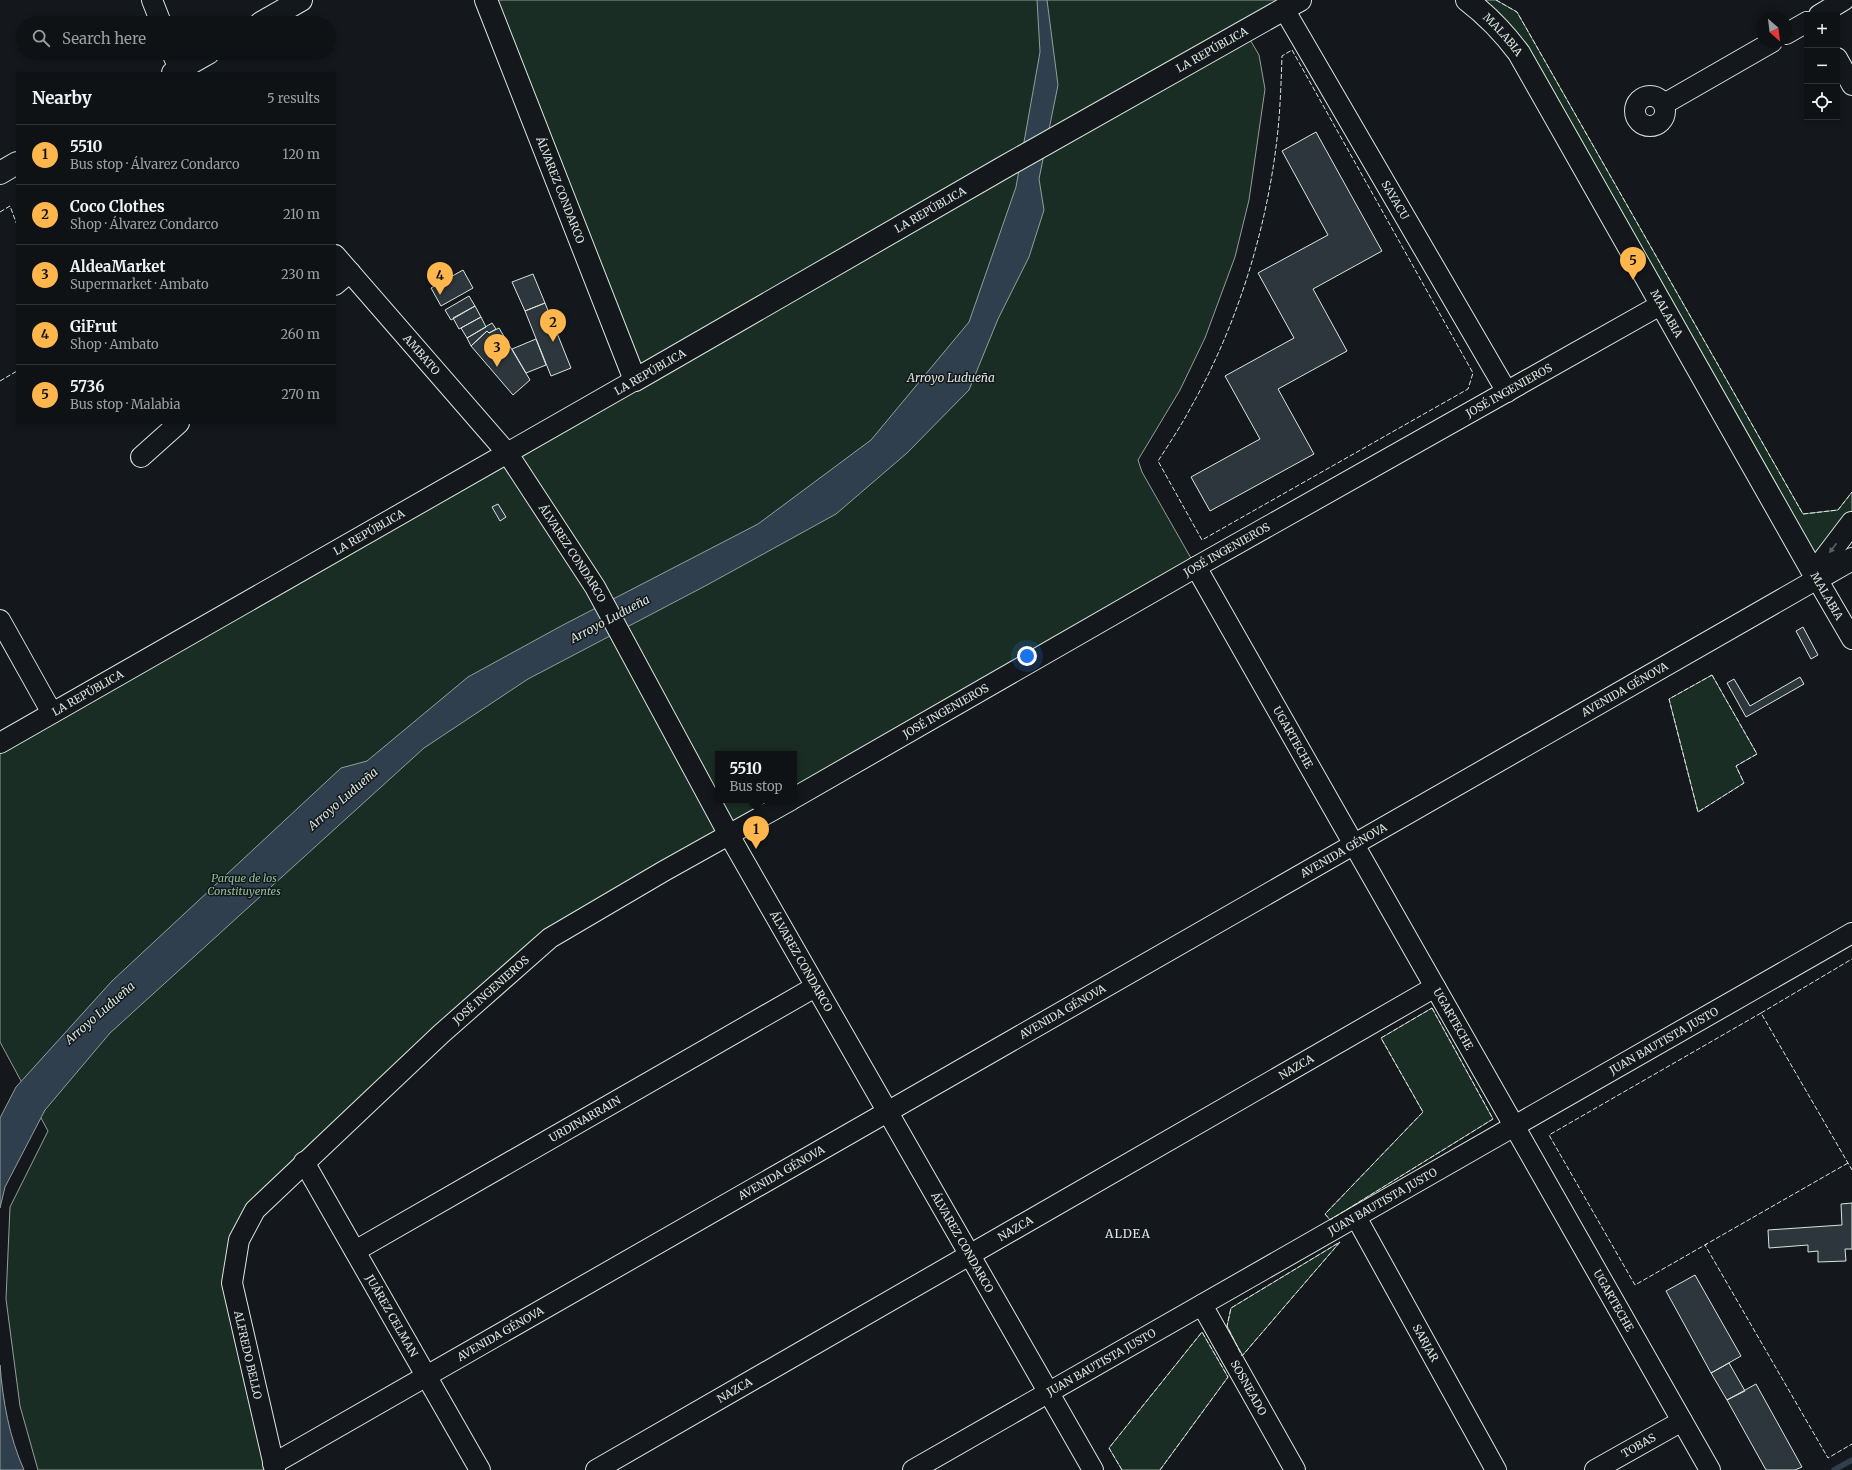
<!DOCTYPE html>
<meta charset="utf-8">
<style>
:root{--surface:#0f1215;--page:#1d2022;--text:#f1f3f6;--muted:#9b9ea0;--line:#2f3234;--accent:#ffb74d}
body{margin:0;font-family:Merriweather,serif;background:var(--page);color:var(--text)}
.controls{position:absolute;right:12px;top:12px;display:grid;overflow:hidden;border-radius:0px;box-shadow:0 2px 6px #0003}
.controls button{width:36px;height:36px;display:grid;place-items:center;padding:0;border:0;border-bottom:1px solid var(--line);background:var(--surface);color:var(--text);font:20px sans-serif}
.compass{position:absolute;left:1756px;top:12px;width:36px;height:36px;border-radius:50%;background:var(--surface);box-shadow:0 2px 6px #0003;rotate:152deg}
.you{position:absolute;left:1027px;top:656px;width:14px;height:14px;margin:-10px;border:3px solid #fff;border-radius:50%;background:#1a73e8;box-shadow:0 0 0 6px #1a73e833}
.badge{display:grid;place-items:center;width:26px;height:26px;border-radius:50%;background:var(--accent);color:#111;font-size:13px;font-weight:700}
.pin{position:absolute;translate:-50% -33px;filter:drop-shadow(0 1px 2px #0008)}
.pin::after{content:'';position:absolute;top:21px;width:14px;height:12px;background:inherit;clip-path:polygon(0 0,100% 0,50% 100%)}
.popup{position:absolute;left:715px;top:751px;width:82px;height:52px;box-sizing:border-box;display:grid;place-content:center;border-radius:0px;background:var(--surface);filter:drop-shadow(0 1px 3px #0005);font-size:13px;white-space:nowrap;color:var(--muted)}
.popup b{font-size:15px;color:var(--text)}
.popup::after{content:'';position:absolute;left:50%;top:100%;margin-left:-8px;border:8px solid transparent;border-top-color:var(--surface)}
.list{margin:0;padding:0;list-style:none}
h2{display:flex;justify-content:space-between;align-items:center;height:52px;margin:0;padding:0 16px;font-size:17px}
h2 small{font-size:13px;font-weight:400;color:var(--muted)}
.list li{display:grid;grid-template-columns:26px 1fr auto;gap:12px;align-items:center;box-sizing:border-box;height:60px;padding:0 16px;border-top:1px solid var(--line)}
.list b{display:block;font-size:15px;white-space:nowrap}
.list p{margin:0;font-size:13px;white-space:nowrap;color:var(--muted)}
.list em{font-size:13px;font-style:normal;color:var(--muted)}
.icon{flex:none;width:22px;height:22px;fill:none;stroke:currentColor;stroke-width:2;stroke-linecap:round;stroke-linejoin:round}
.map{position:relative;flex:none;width:1852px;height:1470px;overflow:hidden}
.search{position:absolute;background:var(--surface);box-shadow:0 2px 6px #0003;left:16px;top:16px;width:320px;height:44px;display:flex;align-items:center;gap:10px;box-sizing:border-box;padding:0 14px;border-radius:22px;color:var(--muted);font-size:15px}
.panel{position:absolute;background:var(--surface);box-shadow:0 2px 6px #0003;left:16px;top:72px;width:320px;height:352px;border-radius:0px}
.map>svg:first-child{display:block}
</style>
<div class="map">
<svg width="1852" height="1470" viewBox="0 0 1852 1470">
<rect width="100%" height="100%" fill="#14181c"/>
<path fill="#1a2d24" stroke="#939e99" d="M486,0H1300L1245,31L1259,55L1265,89L1249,200L1235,257L1205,338L1180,390L1138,460L1142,472L1196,567L794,798V754H718V800H791L550,938L255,1210L232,1283L275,1470H38L20,1406L6,1299L10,1207L48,1131L0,1042V743L635,380Z
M1467,0H1496L1517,12L1803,514L1838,510L1852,492V523L1814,573L1519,53Z
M1712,675L1757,754L1736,766L1744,783L1698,812L1669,699Z
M1432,1008L1493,1119L1330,1220L1325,1214L1423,1112L1381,1038Z
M1340,1242L1242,1356L1227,1326L1231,1308Z
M1202,1332L1228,1377L1160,1470H1122L1109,1448Z"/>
<path fill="#2f3f4d" stroke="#939e99" d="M1037,0H1047L1058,85L1039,179L1044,210L1029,257L998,319L969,390L907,453L836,514L707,585L528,679L424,748L110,1033L45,1110L5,1187L0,1208V1118L16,1087L112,981L341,768L367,761L468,677L563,625L758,524L871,440L969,322L1016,187L1040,52Z
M0,1365C3,1402 9,1436 24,1470H0Z"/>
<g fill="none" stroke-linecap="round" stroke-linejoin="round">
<path stroke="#2f3f4d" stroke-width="5.5" d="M1834,1470L1852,1460"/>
</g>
<path fill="#2c363c" stroke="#d8e6dc" d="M1316,132L1382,251L1313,289L1347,351L1278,389L1314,454L1210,511L1191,477L1260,439L1225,376L1294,338L1258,273L1328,235L1282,151Z
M463,270L473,288L441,306L431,288Z
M533,274L545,303L525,311L512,282Z
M469,296L475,306L451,320L445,310Z
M545,303L571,368L551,376L525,311Z
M475,306L481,317L459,329L453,318Z
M481,317L486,327L467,338L461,328Z
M492,323L496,329L489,333L487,331L471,346L467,338Z
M499,328L530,380L513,395L471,346L487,331L489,333Z
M536,339L546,365L526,373L512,349Z
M498,504L506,517L500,521L492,507Z
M1803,627L1818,655L1811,659L1796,631Z
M1800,677L1804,684L1746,717L1727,683L1734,679L1750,706Z
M1852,1203V1249H1845L1846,1261L1818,1262V1251L1808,1252V1245L1769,1248L1768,1230L1842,1225L1841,1204Z
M1695,1275L1741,1356L1711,1373L1666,1291Z
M1729,1363L1745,1391L1727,1400L1711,1373Z
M1756,1384L1802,1467L1795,1470H1766L1727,1400Z"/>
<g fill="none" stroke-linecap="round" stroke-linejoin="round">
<g stroke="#d8e6dc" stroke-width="22">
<g id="minor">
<path d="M152,0L161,23"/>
<path id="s1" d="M1284,9L1507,392"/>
<path d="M1819,15L1844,0"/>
<path d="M1786,34L1807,22"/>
<path d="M172,53L181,73"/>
<path d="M1837,58L1852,85"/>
<circle cx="1650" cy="111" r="15"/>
<path d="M1664,104L1772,42"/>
<path id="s2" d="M335,255L508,454L595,587L729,835L1093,1470"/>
<path d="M335,285L350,272"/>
<path d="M141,457L179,423"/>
<path id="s3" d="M1196,567L1710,1470"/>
<path d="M0,620L52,713"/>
<path id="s4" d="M0,743L635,380"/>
<path id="s5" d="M794,798L1196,567L1662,304"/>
<path id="s6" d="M304,1162L480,1470"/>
<path id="s7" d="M1356,1217L1496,1470"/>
<path id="s8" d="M355,1251L815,987"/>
<path id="s9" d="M1202,1305L1295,1470"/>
<path id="s10" d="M273,1464L1817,579L1852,639"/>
<path id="s11" d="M275,1470L232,1283L239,1240L255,1210L441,1034L550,938L664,871L791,800"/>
<path id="s12" d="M596,1470L1435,987"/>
<path id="s13" d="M913,1470L1852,933"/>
<path id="s14" d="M1595,1470L1682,1421"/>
</g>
</g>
<g stroke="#d8e6dc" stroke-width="24">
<g id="major">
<path id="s15" d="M486,0L635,380L1006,166L1300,0"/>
<path id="s16" d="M1467,0C1488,16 1504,33 1519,53L1817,579L1852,559"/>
<path d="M261,23L301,0"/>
<path d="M173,73L208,53"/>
<path d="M0,173L17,163"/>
<path d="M1814,573L1852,523"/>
</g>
</g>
<use href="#minor" stroke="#14181c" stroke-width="20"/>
<use href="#major" stroke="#14181c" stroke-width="22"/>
<path stroke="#d8e6dc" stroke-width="1" stroke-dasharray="5 2" stroke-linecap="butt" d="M1496,0L1517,12L1803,514L1838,510L1852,492
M1292,50L1473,373L1468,389L1202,540L1158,461C1169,444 1181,426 1191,407C1235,330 1265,235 1276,147C1280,117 1281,86 1282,56Z
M0,212L10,206L17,225
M0,381L17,371
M1712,675L1757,754L1736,766L1744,783L1698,812L1669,699Z
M1432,1008L1493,1119L1330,1220L1325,1214L1423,1112L1381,1038Z
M1761,1013L1852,959
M1848,1163L1635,1285L1549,1135L1761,1013L1852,1170
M1340,1242L1242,1356L1227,1326L1231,1308Z
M1707,1244L1705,1245L1828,1458L1852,1444
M1122,1470L1109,1448L1202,1332L1228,1377L1160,1470"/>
</g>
<defs><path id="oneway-solid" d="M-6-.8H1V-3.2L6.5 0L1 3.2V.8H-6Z"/></defs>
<use fill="#59605f" href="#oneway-solid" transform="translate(1833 548) rotate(127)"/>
<g text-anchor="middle" stroke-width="3" stroke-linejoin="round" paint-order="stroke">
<g font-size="11" fill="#d8e6dc" stroke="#14181c">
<text dy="4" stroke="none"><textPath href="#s16" startOffset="50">MALABIA</textPath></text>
<text dy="4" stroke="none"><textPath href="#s15" startOffset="1073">LA REPÚBLICA</textPath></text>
<text dy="4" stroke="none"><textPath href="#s15" startOffset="204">ÁLVAREZ CONDARCO</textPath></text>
<text dy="4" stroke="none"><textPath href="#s1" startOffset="221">SAYACU</textPath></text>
<text dy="4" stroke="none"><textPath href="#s15" startOffset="749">LA REPÚBLICA</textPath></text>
<text dy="4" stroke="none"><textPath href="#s16" startOffset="374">MALABIA</textPath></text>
<text dy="4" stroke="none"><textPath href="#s2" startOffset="132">AMBATO</textPath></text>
<text transform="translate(650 372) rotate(-30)" y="4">LA REPÚBLICA</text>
<text dy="4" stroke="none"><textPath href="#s5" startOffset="823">JOSÉ INGENIEROS</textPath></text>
<text dy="4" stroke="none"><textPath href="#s4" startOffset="425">LA REPÚBLICA</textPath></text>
<text dy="4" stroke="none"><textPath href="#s5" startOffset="499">JOSÉ INGENIEROS</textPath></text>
<text dy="4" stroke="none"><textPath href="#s2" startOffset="382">ÁLVAREZ CONDARCO</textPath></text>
<text transform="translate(1827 596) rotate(60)" y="4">MALABIA</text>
<text dy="4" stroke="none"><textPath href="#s10" startOffset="1558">AVENIDA GÉNOVA</textPath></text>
<text dy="4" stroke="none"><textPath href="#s4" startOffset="101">LA REPÚBLICA</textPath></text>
<text dy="4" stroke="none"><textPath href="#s5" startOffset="175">JOSÉ INGENIEROS</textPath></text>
<text dy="4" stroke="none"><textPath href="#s3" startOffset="196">UGARTECHE</textPath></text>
<text dy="4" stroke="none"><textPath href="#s10" startOffset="1234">AVENIDA GÉNOVA</textPath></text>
<text dy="4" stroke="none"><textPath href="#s2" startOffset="850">ÁLVAREZ CONDARCO</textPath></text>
<text dy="4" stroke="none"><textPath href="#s11" startOffset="592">JOSÉ INGENIEROS</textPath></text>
<text dy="4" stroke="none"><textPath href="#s10" startOffset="910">AVENIDA GÉNOVA</textPath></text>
<text dy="4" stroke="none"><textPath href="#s3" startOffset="520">UGARTECHE</textPath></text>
<text dy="4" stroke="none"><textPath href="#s13" startOffset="865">JUAN BAUTISTA JUSTO</textPath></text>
<text dy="4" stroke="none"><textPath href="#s12" startOffset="808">NAZCA</textPath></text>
<text dy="4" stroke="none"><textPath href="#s8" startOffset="265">URDINARRAIN</textPath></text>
<text dy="4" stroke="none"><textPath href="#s10" startOffset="586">AVENIDA GÉNOVA</textPath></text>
<text dy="4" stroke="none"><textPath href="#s13" startOffset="541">JUAN BAUTISTA JUSTO</textPath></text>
<text dy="4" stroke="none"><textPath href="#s12" startOffset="484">NAZCA</textPath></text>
<text dy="4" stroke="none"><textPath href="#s2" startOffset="1174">ÁLVAREZ CONDARCO</textPath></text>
<text dy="4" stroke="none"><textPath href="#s3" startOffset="844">UGARTECHE</textPath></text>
<text dy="4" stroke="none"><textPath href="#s6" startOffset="177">JUÁREZ CELMAN</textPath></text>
<text dy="4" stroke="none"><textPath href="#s10" startOffset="262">AVENIDA GÉNOVA</textPath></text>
<text dy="4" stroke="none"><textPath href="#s7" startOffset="144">SARJAR</textPath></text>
<text transform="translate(248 1355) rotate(77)" y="4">ALFREDO BELLO</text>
<text dy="4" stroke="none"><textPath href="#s13" startOffset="217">JUAN BAUTISTA JUSTO</textPath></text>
<text dy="4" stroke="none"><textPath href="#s9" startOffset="95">SOSNEADO</textPath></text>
<text dy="4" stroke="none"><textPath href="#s12" startOffset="160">NAZCA</textPath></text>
<text dy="4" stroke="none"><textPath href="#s14" startOffset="50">TOBAS</textPath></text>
</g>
<g font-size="11" font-style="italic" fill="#8ac095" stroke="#14181c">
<text x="244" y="882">Parque de los<tspan x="244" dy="13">Constituyentes</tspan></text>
</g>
<g font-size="12" font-style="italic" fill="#d8e6dc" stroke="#14181c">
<text x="951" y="382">Arroyo Ludueña</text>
<text transform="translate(610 619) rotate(-28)" y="4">Arroyo Ludueña</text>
<text transform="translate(343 799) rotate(-41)" y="4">Arroyo Ludueña</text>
<text transform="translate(100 1013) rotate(-41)" y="4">Arroyo Ludueña</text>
</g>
<g font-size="12" letter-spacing="1" fill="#d8e6dc" stroke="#14181c">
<text x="1128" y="1238">ALDEA</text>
</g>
</g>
</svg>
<div class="controls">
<button>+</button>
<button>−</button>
<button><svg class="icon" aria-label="locate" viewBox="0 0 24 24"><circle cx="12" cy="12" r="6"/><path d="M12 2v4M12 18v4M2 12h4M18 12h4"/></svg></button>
</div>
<svg class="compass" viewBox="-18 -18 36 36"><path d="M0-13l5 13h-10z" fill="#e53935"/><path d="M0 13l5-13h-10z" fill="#9b9ea0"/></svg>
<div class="you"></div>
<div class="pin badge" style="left:756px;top:849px">1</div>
<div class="popup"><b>5510</b>Bus stop</div>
<div class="pin badge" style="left:553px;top:342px">2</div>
<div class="pin badge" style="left:497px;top:367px">3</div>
<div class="pin badge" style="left:440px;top:295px">4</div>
<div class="pin badge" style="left:1633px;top:280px">5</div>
<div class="search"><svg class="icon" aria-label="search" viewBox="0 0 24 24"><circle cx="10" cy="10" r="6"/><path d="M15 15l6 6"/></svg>Search here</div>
<section class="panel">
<h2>Nearby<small>5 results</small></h2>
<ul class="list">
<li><span class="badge">1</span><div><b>5510</b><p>Bus stop · Álvarez Condarco</p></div><em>120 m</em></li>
<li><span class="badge">2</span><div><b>Coco Clothes</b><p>Shop · Álvarez Condarco</p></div><em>210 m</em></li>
<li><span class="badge">3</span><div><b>AldeaMarket</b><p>Supermarket · Ambato</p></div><em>230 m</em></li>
<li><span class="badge">4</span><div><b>GiFrut</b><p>Shop · Ambato</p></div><em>260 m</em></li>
<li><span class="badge">5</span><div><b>5736</b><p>Bus stop · Malabia</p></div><em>270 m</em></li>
</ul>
</section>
</div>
